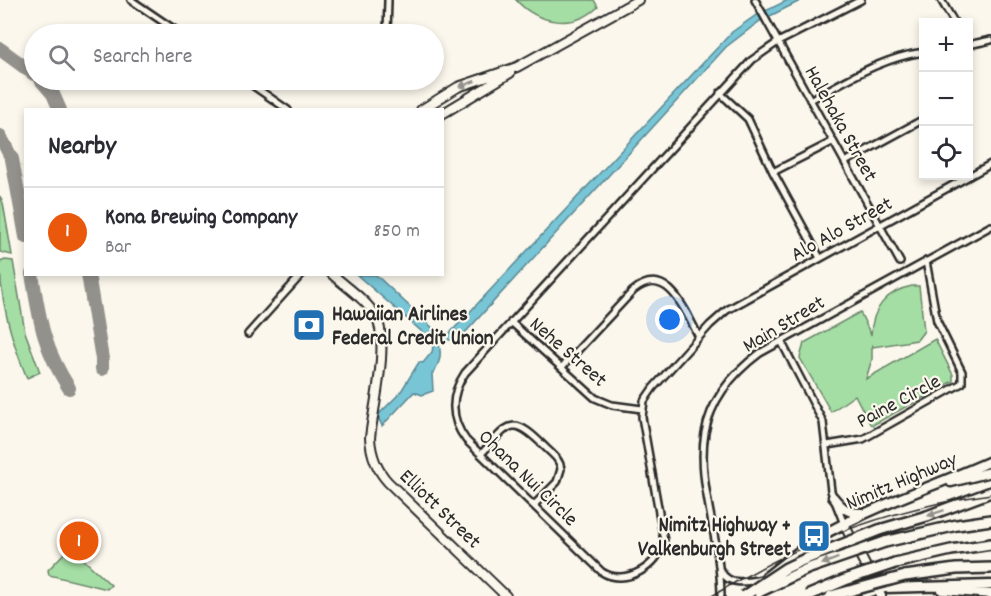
<!DOCTYPE html>
<meta charset="utf-8">
<style>
:root{--surface:#fff;--page:#f7f7f7;--text:#2b2b33;--muted:#7c7c81;--line:#e1e1e2;--accent:#ea580c}
body{margin:0;font-family:Dekko,sans-serif;background:var(--page);color:var(--text)}
.controls{position:absolute;right:18px;top:18px;display:grid;overflow:hidden;border-radius:0px;box-shadow:0 3px 9px #0003}
.controls button{width:54px;height:54px;display:grid;place-items:center;padding:0;border:0;border-bottom:2px solid var(--line);background:var(--surface);color:var(--text);font:30px sans-serif}
.you{position:absolute;left:670px;top:320px;width:21px;height:21px;margin:-15px;border:4px solid #fff;border-radius:50%;background:#1a73e8;box-shadow:0 0 0 9px #1a73e833}
.badge{display:grid;place-items:center;width:39px;height:39px;border-radius:50%;background:var(--accent);color:#fff;font-size:20px;font-weight:700}
.pin{position:absolute;translate:-50% -50%;border:3px solid #fff;box-shadow:0 2px 6px #0006}
.list{margin:0;padding:0;list-style:none}
h2{display:flex;justify-content:space-between;align-items:center;height:78px;margin:0;padding:0 24px;font-size:26px}
h2 small{font-size:20px;font-weight:400;color:var(--muted)}
.list li{display:grid;grid-template-columns:39px 1fr auto;gap:18px;align-items:center;box-sizing:border-box;height:90px;padding:0 24px;border-top:2px solid var(--line)}
.list b{display:block;font-size:22px;white-space:nowrap}
.list p{margin:0;font-size:20px;white-space:nowrap;color:var(--muted)}
.list em{font-size:20px;font-style:normal;color:var(--muted)}
.icon{flex:none;width:33px;height:33px;fill:none;stroke:currentColor;stroke-width:2;stroke-linecap:round;stroke-linejoin:round}
.map{position:relative;flex:none;width:991px;height:596px;overflow:hidden}
.search{position:absolute;background:var(--surface);box-shadow:0 3px 9px #0003;left:24px;top:24px;width:420px;height:66px;display:flex;align-items:center;gap:15px;box-sizing:border-box;padding:0 21px;border-radius:33px;color:var(--muted);font-size:22px}
.panel{position:absolute;background:var(--surface);box-shadow:0 3px 9px #0003;left:24px;top:108px;width:420px;height:168px;border-radius:0px}
.map>svg:first-child{display:block}
</style>
<div class="map">
<svg width="991" height="596" viewBox="0 0 991 596">
<rect width="100%" height="100%" fill="#fbf7ec"/>
<filter id="ink" filterUnits="userSpaceOnUse"><feTurbulence type="fractalNoise" baseFrequency=".0167" numOctaves="2"/><feDisplacementMap in="SourceGraphic" scale="12" xChannelSelector="R" yChannelSelector="G"/><feConvolveMatrix kernelMatrix="1 2 1 2 8 2 1 2 1" color-interpolation-filters="sRGB"/></filter>
<g filter="url(#ink)">
<path fill="#a4dea4" stroke="#688468" stroke-width="1.5" d="M516,0H594L598,7C574,30 538,24 516,0Z
M0,196L3,203L12,255L0,252Z
M5,260L13,261L25,332L40,372L27,378C12,342 0,301 0,262Z
M912,286H919L924,331L917,340L873,347L872,344V359L866,379L935,339L953,375V381L912,404L910,402L911,404L873,425L870,424L855,395L831,412L800,358L804,343L860,312L871,335C872,309 886,291 912,286Z
M70,547L111,585L107,589L49,575L48,570Z"/>
<path fill="#78c5d6" stroke="#598792" stroke-width="1.5" d="M788,0H802L760,21L726,47L463,335L451,340H437C443,352 440,364 432,374L433,391L422,395L414,392L382,426L379,419V414L400,393L419,362L423,363L432,352L433,346L429,338L357,275H376L437,332L444,334L450,333L732,32L755,16Z"/>
<g fill="none" stroke-linecap="round" stroke-linejoin="round">
<path stroke="#93918c" stroke-width="14" d="M0,49L34,74
M41,80L53,94L60,110
M0,136L12,159L26,237
M32,274C40,322 43,347 69,388
M88,274L102,359V369"/>
<g stroke="#2b2b2b" stroke-width="10">
<path id="street" d="M131,0L181,34
M755,0L900,262
M861,0L778,42L752,60L465,373C450,395 450,419 466,440L602,572C625,587 659,566 664,541L642,417L644,401L653,388L710,325L727,310L991,164
M941,0L954,22
M387,34L388,0
M968,45L991,40
M245,80L288,110
M384,84L385,80
M720,93L748,119L773,172
M810,100C848,80 880,58 924,52
M845,162L924,119
M820,258L773,172L832,142
M511,322L595,398L612,405L642,409
M248,334L302,274
M781,341L823,422L831,491L844,524
M562,367L633,291C668,262 686,313 699,337
M827,445L863,439L962,383V372L937,321L926,261
M481,454C510,424 511,413 545,447C552,454 560,459 561,469L557,482L534,505
M721,571C728,586 748,582 762,579
M721,596C720,501 662,426 760,353L991,226"/>
</g>
<g stroke="#2b2b2b" stroke-width="12">
<path id="secondary" d="M421,110L458,87L517,67L638,0
M442,114L510,73
M332,274C346,287 367,300 376,317C390,342 373,408 370,438C371,455 377,470 388,482L506,596
M844,524L881,596"/>
</g>
<g stroke="#2b2b2b" stroke-width="13">
<path id="primary" d="M951,482L991,472
M833,497C842,508 847,513 862,513
M766,577C787,561 807,544 830,531C882,503 937,485 991,461
M942,590L991,594
M856,596L885,588L991,585"/>
</g>
<g stroke="#2b2b2b" stroke-width="14">
<path id="highway" d="M879,530L927,516L991,492
M885,542L957,525L991,520
M895,563L951,550L991,544
M905,576L956,569L991,568"/>
</g>
<use href="#street" stroke="#fbf7ec" stroke-width="5"/>
<use href="#secondary" stroke="#fbf7ec" stroke-width="8"/>
<use href="#primary" stroke="#fbf7ec" stroke-width="8"/>
<use href="#highway" stroke="#fbf7ec" stroke-width="9"/>
<path stroke="#2b2b2b" stroke-width="1.5" d="M712,596C797,543 891,508 991,494"/>
<g stroke="#2b2b2b" stroke-width="14" stroke-linecap="butt">
<path id="highway-bridge" d="M759,592L807,569L885,542
M744,596L786,568L803,560L879,530
M807,596L845,580L895,563
M831,596L905,576"/>
</g>
<use href="#highway-bridge" stroke="#fbf7ec" stroke-width="9"/>
</g>
<defs><path id="oneway-solid" d="M-6-.8H1V-3.2L6.5 0L1 3.2V.8H-6Z" transform="scale(1.5)"/></defs>
<g fill="#93918c">
<use href="#oneway-solid" transform="translate(467 84) rotate(160)"/>
<use href="#oneway-solid" transform="translate(936 513) rotate(161)"/>
<use href="#oneway-solid" transform="translate(830 561) rotate(159)"/>
</g>
</g>
<defs>
<g id="bank-square" transform="scale(1.725)"><rect x="-9" y="-9" width="18" height="18" rx="4" fill="#1f6fb2" stroke="#fbf7ec"/><path d="M-6-4H6V4H-6ZM0-2.3a2.3 2.3 0 1 0 0 4.6a2.3 2.3 0 1 0 0-4.6Z" fill="#fff"/></g>
<g id="bus-square" transform="scale(1.725)"><rect x="-9" y="-9" width="18" height="18" rx="4" fill="#1f6fb2" stroke="#fbf7ec"/><path d="M-5-6H5V4H4V6H2V4H-2V6H-4V4H-5ZM-3.5-4V0h7V-4ZM-3.5 1.2v1.5H-2V1.2ZM2 1.2v1.5H3.5V1.2Z" fill="#fff"/></g>
</defs>
<g fill-rule="evenodd">
<use href="#bank-square" x="309" y="325"/>
<use href="#bus-square" x="814" y="536"/>
</g>
<g text-anchor="middle" stroke-width="4.5" stroke-linejoin="round" paint-order="stroke">
<g font-size="21" fill="#2b2b2b" stroke="#fbf7ec">
<text transform="translate(842 123) rotate(61)" y="7">Halehaka Street</text>
<text transform="translate(841 228) rotate(-29)" y="7">Alo Alo Street</text>
<text transform="translate(783 323) rotate(-31)" y="7">Main Street</text>
<text transform="translate(569 351) rotate(41)" y="7">Nehe Street</text>
<text transform="translate(898 400) rotate(-28)" y="7">Paine Circle</text>
<text transform="translate(529 477) rotate(44)" y="7">Ohana Nui Circle</text>
<text transform="translate(901 480) rotate(-23)" y="7">Nimitz Highway</text>
<text transform="translate(441 508) rotate(44)" y="7">Elliott Street</text>
</g>
<g font-size="21" font-weight="bold" fill="#2b2b2b" stroke="#fbf7ec" text-anchor="start">
<text x="332" y="320">Hawaiian Airlines<tspan x="332" dy="24">Federal Credit Union</tspan></text>
<text x="791" y="531" text-anchor="end">Nimitz Highway +<tspan x="791" dy="24">Valkenburgh Street</tspan></text>
</g>
</g>
</svg>
<div class="controls">
<button>+</button>
<button>−</button>
<button><svg class="icon" aria-label="locate" viewBox="0 0 24 24"><circle cx="12" cy="12" r="6"/><path d="M12 2v4M12 18v4M2 12h4M18 12h4"/></svg></button>
</div>
<div class="you"></div>
<div class="pin badge" style="left:79px;top:541px">1</div>
<div class="search"><svg class="icon" aria-label="search" viewBox="0 0 24 24"><circle cx="10" cy="10" r="6"/><path d="M15 15l6 6"/></svg>Search here</div>
<section class="panel">
<h2>Nearby<small></small></h2>
<ul class="list">
<li><span class="badge">1</span><div><b>Kona Brewing Company</b><p>Bar</p></div><em>850 m</em></li>
</ul>
</section>
</div>
